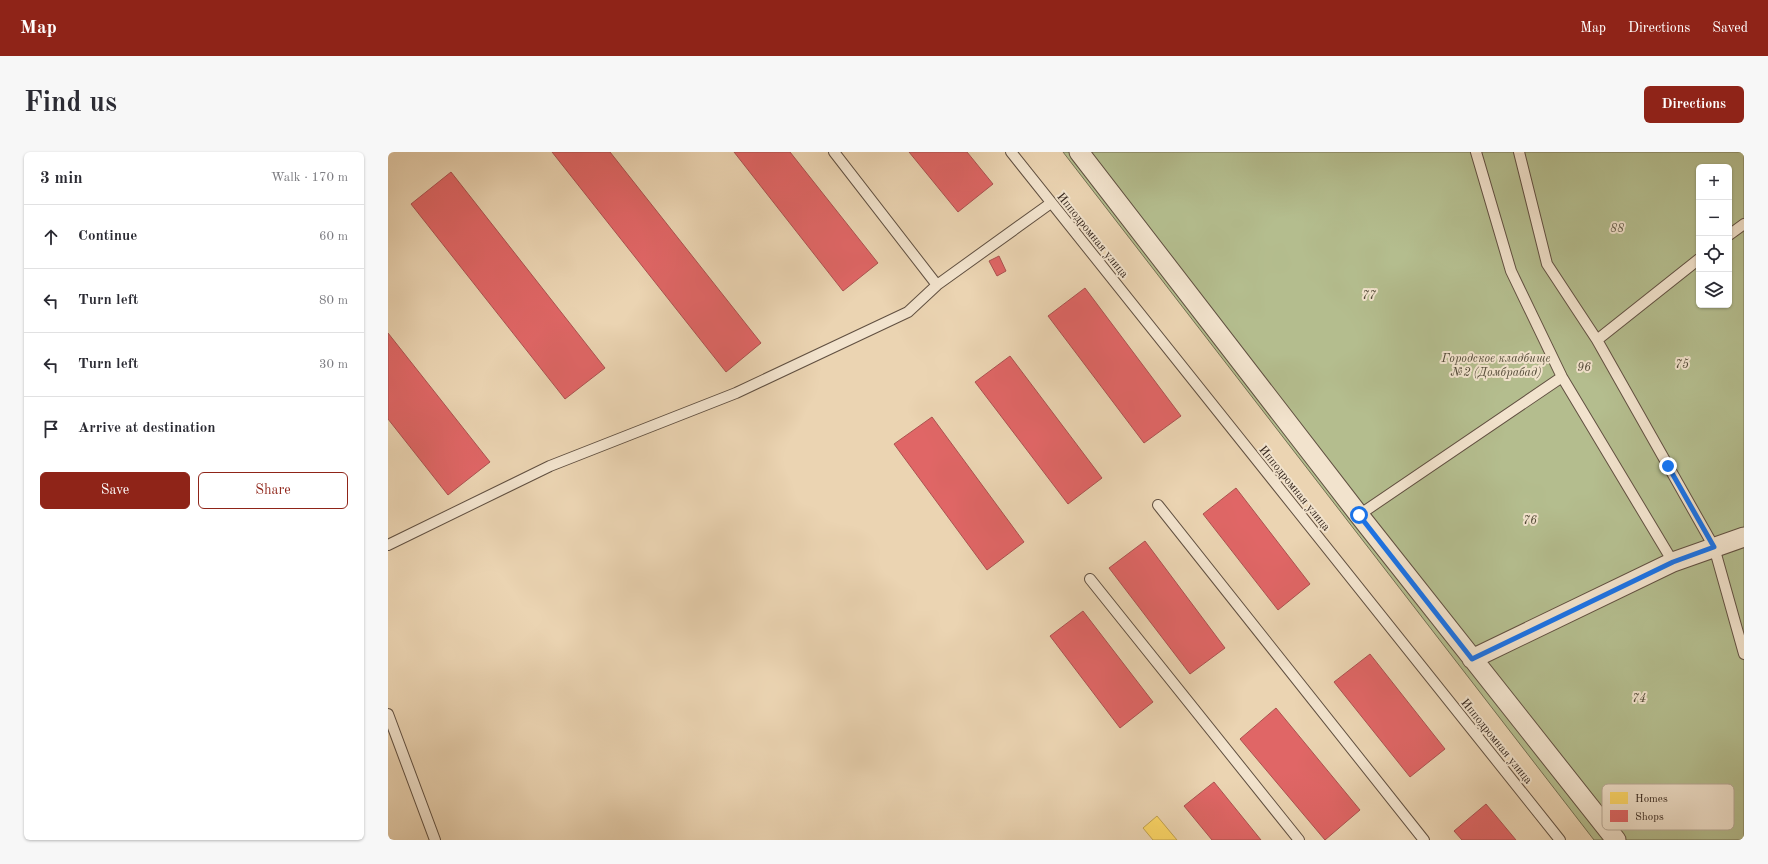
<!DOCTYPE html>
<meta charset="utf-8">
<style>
:root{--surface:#fff;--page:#f7f7f7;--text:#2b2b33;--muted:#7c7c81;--line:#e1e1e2;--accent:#8f2418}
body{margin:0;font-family:"Old Standard TT",serif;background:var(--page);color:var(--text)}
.controls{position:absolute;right:12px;top:12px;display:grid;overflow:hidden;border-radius:6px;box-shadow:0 1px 3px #0004}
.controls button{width:36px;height:36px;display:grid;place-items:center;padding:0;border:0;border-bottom:1px solid var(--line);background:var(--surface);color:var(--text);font:20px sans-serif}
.stop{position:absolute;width:12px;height:12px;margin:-9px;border:3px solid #1a73e8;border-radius:50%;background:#fff}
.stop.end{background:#1a73e8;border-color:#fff;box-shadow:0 1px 4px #0008}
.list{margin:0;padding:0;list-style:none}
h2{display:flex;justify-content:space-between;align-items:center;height:52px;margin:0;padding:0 16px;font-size:17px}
h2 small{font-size:13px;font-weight:400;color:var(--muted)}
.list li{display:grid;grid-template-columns:26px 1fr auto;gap:12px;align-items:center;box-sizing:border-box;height:64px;padding:0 16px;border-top:1px solid var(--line)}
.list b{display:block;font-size:15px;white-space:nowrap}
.list em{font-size:13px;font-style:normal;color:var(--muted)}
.actions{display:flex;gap:8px;padding:12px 16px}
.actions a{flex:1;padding:9px 0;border:1px solid var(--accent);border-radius:6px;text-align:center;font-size:14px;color:var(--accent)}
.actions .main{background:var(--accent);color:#fff}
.icon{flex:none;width:22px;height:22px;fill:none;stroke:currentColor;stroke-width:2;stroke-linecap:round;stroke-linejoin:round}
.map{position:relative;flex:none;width:1356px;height:688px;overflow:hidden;border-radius:6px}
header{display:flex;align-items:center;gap:24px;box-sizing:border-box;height:56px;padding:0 20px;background:var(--accent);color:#fff}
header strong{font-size:19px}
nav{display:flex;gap:22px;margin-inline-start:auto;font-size:14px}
.intro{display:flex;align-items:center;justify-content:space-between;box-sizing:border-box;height:96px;padding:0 24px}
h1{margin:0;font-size:28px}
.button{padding:10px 18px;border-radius:6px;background:var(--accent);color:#fff;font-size:14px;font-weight:700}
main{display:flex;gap:24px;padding:0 24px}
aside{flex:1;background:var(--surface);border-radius:6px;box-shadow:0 1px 3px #0004}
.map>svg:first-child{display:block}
</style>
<header>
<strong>Map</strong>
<nav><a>Map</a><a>Directions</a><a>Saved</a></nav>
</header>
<div class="intro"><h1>Find us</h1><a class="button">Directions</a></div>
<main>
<aside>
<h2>3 min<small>Walk · 170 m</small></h2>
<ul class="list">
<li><svg class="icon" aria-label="ahead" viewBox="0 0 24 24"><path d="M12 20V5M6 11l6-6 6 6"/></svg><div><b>Continue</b></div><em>60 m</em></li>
<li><svg class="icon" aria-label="left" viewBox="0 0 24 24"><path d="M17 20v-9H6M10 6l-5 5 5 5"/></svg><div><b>Turn left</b></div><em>80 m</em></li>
<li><svg class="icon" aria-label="left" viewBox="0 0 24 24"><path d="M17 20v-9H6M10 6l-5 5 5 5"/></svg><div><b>Turn left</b></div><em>30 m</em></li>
<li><svg class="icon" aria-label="arrive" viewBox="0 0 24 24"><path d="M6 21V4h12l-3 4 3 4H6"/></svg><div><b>Arrive at destination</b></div></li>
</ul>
<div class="actions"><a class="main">Save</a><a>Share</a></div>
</aside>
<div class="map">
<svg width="1356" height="688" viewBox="0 0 1356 688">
<rect width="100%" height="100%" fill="#ebd4b2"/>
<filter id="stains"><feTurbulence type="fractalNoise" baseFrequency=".005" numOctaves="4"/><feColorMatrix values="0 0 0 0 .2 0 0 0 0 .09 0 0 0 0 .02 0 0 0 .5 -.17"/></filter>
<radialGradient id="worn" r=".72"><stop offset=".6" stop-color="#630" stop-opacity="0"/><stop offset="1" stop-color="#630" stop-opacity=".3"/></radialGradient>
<path fill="#b4bd8e" stroke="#747054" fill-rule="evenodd" d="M675,0H1356V688H1206ZM1311,15H1341V153H1311Z"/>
<path fill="#ffd966" stroke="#c2a350" d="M769,664L789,688H765L755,676Z"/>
<path fill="#e06666" stroke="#ac5250" d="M164,0H222L373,191L338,220Z
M346,0H402L490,111L455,139Z
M521,0H579L605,32L570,60Z
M63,20L217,216L177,247L23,52Z
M611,104L618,119L609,124L601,109Z
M697,136L793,264L756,291L660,164Z
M0,181L102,310L60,343L0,267Z
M622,204L714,326L680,352L587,230Z
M544,265L636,390L599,418L506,292Z
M848,336L922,432L890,458L815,362Z
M757,389L837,496L802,522L721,416Z
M695,459L765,550L732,576L662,484Z
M982,502L1057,597L1022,625L946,530Z
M888,556L972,658L937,688L852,587Z
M826,630L873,688H824L796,654Z
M1098,652L1128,688H1074L1066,679Z"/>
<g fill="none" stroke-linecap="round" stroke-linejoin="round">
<g stroke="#615041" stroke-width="12">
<path id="service" d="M446,0L549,133
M623,0L1172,688
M1088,0L1123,119L1174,225L1285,410
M1131,0L1159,112L1209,188L1326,395L1356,502
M1341,83L1356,72
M1209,188L1311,107
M770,353L1036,688
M971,363L1174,225
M0,393L162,314L348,241L520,160L549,133L663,51
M702,427L911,688
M0,562L47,688"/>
</g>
<g stroke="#615041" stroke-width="21">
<path id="minor" d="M691,0L971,363L1228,688
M1084,507L1285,410L1356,385"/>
</g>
<use href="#service" stroke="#f2e3cd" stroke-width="10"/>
<use href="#minor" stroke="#f2e3cd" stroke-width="19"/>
</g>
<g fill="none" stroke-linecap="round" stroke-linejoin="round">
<path stroke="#1a73e8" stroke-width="5" d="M971,363L1084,507L1285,410L1326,395L1280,314"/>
</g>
<g text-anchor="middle" stroke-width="4" stroke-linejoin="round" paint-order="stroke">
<g font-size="12" font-style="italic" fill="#534a38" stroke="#f2e3cd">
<text x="1229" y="80">88</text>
<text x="981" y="147">77</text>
<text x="1108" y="210">Городское кладбище<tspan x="1108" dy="14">№2 (Домбрабад)</tspan></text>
<text x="1294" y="216">75</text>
<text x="1196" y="219">96</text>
<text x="1142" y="372">76</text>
<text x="1251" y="550">74</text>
</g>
<g font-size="12" fill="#33241b" stroke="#f2e3cd">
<text transform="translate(705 83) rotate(51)" y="4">Ипподромная улица</text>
<text transform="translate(907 336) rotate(51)" y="4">Ипподромная улица</text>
<text transform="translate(1109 589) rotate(51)" y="4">Ипподромная улица</text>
</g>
</g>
<rect x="1214" y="632" width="132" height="46" rx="6" fill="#f2e3cd" stroke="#b9aa98" stroke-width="1"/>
<rect x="1222" y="640" width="18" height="12" fill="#ffd966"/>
<rect x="1222" y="658" width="18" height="12" fill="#e06666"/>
<g font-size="11" fill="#33241b">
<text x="1247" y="650">Homes</text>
<text x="1247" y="668">Shops</text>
</g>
<rect width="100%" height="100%" filter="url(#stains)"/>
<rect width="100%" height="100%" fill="url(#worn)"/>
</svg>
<div class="controls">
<button>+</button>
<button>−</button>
<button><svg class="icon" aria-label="locate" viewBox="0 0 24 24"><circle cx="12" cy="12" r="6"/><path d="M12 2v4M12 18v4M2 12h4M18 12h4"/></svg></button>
<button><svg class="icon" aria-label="layers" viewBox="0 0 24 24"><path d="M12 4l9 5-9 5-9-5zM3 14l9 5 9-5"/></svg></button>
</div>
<div class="stop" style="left:971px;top:363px"></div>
<div class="stop end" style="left:1280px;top:314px"></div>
</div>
</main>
